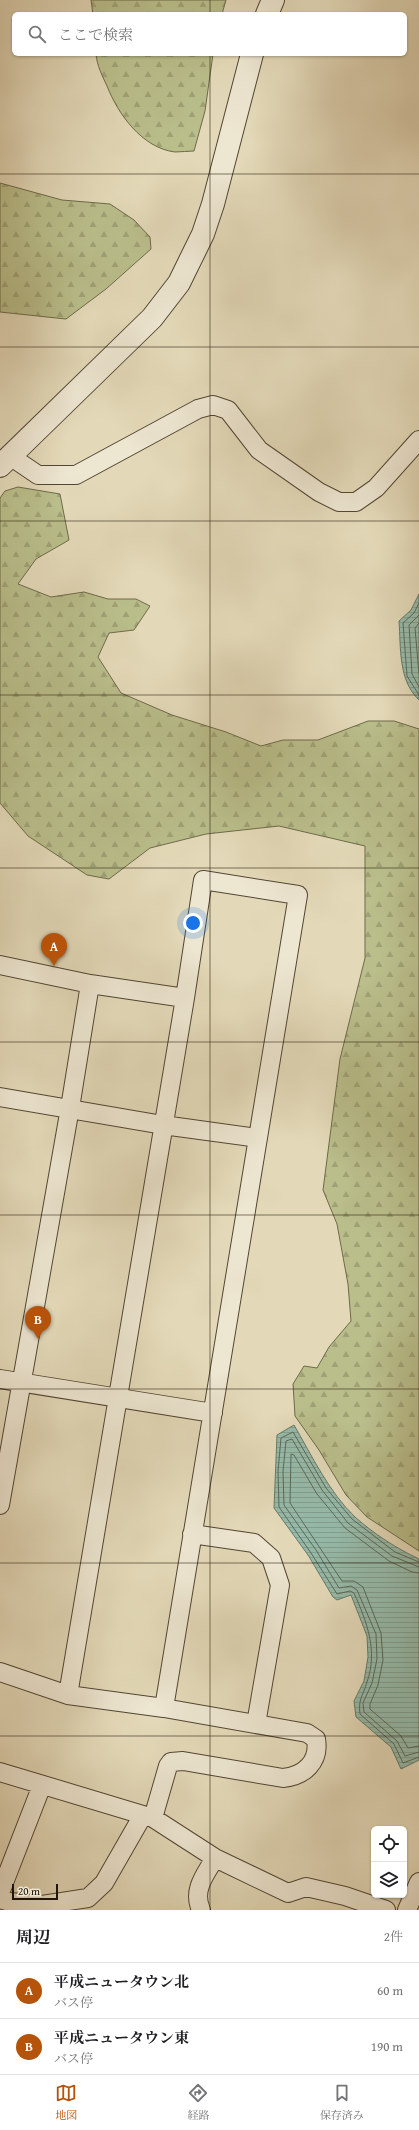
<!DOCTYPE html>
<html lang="ja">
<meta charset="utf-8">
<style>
:root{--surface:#fff;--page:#f6f6f6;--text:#202124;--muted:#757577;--line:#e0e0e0;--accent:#b45309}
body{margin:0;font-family:"Gentium Book Plus","Noto Serif JP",serif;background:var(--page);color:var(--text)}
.controls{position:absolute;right:12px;bottom:12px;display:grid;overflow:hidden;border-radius:6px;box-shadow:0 1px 3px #0004}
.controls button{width:36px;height:36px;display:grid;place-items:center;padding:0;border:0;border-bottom:1px solid var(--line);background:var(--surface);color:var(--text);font:20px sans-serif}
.scale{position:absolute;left:12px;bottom:10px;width:46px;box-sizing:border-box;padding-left:4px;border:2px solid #221508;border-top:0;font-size:11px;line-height:14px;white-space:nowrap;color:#221508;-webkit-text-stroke:3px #ede6d1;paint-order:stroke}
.you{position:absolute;left:193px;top:923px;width:14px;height:14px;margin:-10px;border:3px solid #fff;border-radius:50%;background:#1a73e8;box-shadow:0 0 0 6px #1a73e833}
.badge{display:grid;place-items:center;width:26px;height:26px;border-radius:50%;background:var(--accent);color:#fff;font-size:13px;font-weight:700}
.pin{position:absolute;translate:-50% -33px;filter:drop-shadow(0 1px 2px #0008)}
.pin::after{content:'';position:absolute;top:21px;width:14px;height:12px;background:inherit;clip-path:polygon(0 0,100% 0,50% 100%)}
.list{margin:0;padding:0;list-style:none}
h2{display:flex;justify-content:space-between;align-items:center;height:52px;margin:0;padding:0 16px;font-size:17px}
h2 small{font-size:13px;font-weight:400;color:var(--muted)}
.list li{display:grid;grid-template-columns:26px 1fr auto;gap:12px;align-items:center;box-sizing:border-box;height:56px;padding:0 16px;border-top:1px solid var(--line)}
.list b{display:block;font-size:15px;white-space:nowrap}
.list p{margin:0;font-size:13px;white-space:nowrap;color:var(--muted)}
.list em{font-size:13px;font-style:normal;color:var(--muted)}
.icon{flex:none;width:22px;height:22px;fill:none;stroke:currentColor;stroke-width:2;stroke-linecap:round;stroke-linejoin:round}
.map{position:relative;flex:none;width:419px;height:1910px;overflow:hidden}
.search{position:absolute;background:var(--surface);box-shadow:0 1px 3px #0004;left:12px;right:12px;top:12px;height:44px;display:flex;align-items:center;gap:10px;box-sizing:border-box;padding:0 14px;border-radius:6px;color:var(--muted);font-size:15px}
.sheet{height:164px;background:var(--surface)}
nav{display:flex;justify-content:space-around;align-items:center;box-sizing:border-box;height:56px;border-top:1px solid var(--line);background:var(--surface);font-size:11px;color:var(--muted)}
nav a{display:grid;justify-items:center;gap:2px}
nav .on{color:var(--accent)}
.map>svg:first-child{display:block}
</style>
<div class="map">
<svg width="419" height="1910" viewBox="0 0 419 1910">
<defs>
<pattern id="forest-firs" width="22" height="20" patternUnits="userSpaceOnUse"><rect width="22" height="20" fill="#b9be8b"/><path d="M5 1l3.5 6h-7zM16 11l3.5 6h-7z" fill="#9fa276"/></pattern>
<pattern id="water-rules" width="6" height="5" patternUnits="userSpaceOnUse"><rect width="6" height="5" fill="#96bbaa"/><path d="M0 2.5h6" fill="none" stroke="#81a091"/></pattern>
</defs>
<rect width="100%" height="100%" fill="#e3d9b8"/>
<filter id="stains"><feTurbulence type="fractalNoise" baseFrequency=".005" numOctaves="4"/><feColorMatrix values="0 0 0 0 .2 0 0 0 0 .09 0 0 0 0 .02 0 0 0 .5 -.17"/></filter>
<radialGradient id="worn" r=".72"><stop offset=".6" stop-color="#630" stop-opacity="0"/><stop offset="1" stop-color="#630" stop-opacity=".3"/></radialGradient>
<path fill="url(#forest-firs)" stroke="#6e6a4a" d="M91,0H226L222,14H93Z
M96,54H213L205,111L194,151C188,151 181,152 175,152C142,148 118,114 107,86C102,75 97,66 96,54Z
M0,183L62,200L110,204L134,220L150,237L151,249L106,289L66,319L0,312Z
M18,487L60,494L69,540L36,559L18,584L51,597L84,592L108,599H136L150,606L134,630L109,633L98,657L121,693L172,715L226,732L261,746L283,740H318L368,721H394L419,729V1551L367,1517L346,1495L319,1450L295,1416L293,1384L304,1366L317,1368L329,1347L351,1321L348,1284L337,1224L323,1190L340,1059L365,958V846L279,826L206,834L150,848L109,879L87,875L28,836L0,803V498L5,491Z"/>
<path fill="url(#water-rules)" stroke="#687969" d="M419,594V700C398,680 401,648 399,621L411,610Z
M294,1425C312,1456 329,1492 355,1517C374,1534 396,1548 419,1559V1760L401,1769L391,1747L356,1717L354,1701L364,1681L368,1657L367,1636L351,1595L337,1600L333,1597L308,1555L274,1508L277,1435Z"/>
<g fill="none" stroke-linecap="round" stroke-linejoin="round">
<path stroke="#5c6859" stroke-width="1" d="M419,603L414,613L403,623L407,676L419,695
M419,615L409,625L412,674L419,687
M419,623L415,628L419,674
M419,1562L395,1552L352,1519L326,1488L293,1432L281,1438L278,1471L279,1507L311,1553L337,1594L350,1591L354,1593C367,1622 378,1651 367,1682C363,1696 358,1699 360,1714L394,1744L403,1763L419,1757
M419,1567L392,1556L348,1523L322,1490L292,1439L286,1441L283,1471L284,1505L316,1550L339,1588L351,1586L357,1590L376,1634L377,1659L372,1683L363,1703L364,1712L397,1741L405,1756L419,1752
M419,1573L412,1572L389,1561L345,1528L317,1494L294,1455L291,1454L290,1503L342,1581H354L363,1587L381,1633L383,1660L378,1685L370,1704V1709L401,1736L408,1748L419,1746"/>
<g stroke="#524634" stroke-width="20">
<path id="minor" d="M10,456L38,475H76L198,409L213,405L228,410L259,450L319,492L339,502H356L376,488L419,440
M0,965L90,984L185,998
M0,1097L163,1125L258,1138
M0,1379L213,1413
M0,1505L70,1108L90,984
M192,1534L254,1543L271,1558L280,1585L256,1724
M0,1672L68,1695L164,1708L307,1733L316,1739C320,1762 304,1776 283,1778L183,1761L171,1762L168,1766L153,1818
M68,1695L185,998L203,880L298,895L164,1708
M0,1772L153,1818L215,1858L288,1893L306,1887L345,1896L386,1910
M0,1893L42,1785
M0,1899L10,1902L42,1905L88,1898L104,1883L143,1815
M201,1910C192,1890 205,1875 215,1858
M407,1910L419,1882"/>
</g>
<g stroke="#524634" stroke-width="24">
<path id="tertiary" d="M267,14L273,0
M0,466L152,318L179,283L203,234L213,204L252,54"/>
</g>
<use href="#minor" stroke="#ede6d1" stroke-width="18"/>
<use href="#tertiary" stroke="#ede6d1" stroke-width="22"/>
</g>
<path fill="none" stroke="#221508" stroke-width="1" stroke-opacity="0.55" d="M210,0V14M210,54V1910M0,174H419M0,347H419M0,521H419M0,695H419M0,868H419M0,1042H419M0,1215H419M0,1389H419M0,1563H419M0,1736H419"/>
<rect width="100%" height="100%" filter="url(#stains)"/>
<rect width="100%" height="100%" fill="url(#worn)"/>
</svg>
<div class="controls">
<button><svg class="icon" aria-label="locate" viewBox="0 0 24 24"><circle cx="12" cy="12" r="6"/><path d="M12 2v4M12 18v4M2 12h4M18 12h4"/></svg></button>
<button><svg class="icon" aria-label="layers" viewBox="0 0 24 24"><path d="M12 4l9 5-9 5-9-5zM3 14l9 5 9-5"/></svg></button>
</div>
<div class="scale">20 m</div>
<div class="you"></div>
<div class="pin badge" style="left:54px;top:966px">A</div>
<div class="pin badge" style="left:38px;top:1339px">B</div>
<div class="search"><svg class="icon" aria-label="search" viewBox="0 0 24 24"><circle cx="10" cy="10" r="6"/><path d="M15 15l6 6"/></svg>ここで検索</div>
</div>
<section class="sheet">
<h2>周辺<small>2件</small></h2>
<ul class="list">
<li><span class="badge">A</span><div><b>平成ニュータウン北</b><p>バス停</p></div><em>60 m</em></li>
<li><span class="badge">B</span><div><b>平成ニュータウン東</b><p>バス停</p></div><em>190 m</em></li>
</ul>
</section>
<nav>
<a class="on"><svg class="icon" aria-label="map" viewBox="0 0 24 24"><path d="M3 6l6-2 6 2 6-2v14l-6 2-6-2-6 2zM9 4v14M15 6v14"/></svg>地図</a>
<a><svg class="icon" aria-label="directions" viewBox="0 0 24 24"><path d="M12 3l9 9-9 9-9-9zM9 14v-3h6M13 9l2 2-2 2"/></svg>経路</a>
<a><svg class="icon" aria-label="saved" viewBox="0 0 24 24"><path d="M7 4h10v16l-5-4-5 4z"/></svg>保存済み</a>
</nav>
